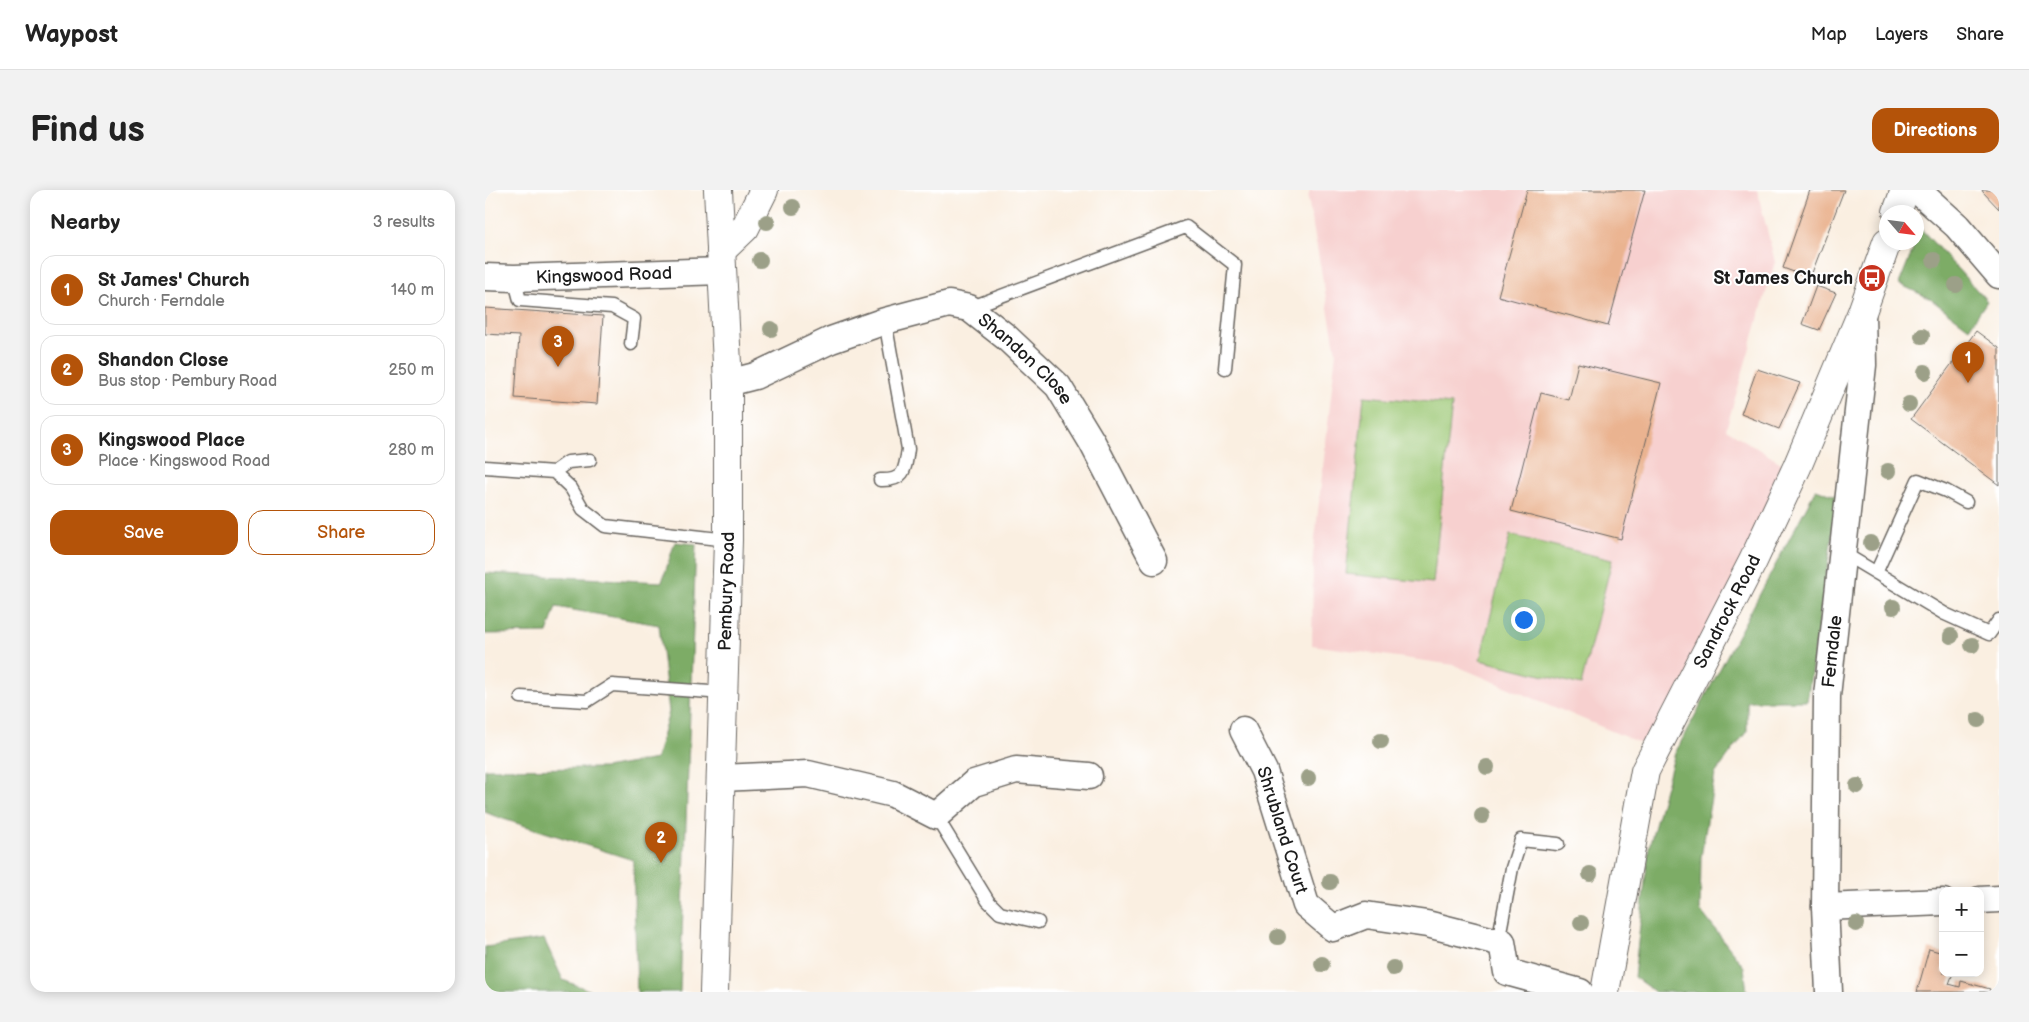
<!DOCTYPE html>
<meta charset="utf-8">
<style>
:root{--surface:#fff;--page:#f2f2f2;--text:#222;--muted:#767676;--line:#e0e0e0;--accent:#b45309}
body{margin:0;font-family:"Balsamiq Sans",sans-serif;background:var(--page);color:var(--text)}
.controls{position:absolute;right:15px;bottom:15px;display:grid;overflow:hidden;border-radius:10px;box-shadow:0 2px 12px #0003}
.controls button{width:45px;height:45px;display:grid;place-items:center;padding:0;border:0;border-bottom:1px solid var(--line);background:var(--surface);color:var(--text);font:25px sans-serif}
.compass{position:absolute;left:1394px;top:15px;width:45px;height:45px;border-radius:50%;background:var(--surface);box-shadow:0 2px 12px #0003;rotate:118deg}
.you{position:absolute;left:1038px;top:429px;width:18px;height:18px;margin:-12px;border:4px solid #fff;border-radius:50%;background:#1a73e8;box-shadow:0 0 0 8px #1a73e833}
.badge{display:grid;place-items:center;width:32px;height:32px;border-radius:50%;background:var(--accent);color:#fff;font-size:16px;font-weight:700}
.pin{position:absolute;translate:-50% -41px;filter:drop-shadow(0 1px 2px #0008)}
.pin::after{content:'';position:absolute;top:26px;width:18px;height:15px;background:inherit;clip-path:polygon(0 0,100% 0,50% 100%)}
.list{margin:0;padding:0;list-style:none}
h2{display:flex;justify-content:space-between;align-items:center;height:65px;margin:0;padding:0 20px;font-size:21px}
h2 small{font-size:16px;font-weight:400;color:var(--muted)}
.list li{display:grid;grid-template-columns:32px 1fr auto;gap:15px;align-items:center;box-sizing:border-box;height:70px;margin:0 10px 10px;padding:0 10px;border:1px solid var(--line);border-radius:15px}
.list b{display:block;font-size:19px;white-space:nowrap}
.list p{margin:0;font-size:16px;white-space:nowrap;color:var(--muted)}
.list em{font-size:16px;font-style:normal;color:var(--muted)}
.actions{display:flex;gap:10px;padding:15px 20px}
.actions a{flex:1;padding:11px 0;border:1px solid var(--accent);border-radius:15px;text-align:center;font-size:18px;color:var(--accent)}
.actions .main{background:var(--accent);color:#fff}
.map{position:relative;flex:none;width:1514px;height:802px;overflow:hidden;border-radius:15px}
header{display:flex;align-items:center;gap:30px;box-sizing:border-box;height:70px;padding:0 25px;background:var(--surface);border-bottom:1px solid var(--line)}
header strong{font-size:24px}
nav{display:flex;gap:28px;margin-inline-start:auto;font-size:18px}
.intro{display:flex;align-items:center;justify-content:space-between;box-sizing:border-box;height:120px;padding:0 30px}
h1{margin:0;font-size:35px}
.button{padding:12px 22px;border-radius:15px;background:var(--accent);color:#fff;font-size:18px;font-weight:700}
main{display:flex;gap:30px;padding:0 30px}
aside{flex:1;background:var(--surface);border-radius:15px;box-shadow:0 2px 12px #0003}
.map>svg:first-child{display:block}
</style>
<header>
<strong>Waypost</strong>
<nav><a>Map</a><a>Layers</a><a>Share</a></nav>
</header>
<div class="intro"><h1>Find us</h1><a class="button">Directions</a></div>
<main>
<aside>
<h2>Nearby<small>3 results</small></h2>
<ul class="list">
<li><span class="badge">1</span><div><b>St James' Church</b><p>Church · Ferndale</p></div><em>140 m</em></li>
<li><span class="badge">2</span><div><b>Shandon Close</b><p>Bus stop · Pembury Road</p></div><em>250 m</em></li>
<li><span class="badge">3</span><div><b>Kingswood Place</b><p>Place · Kingswood Road</p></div><em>280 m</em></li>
</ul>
<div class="actions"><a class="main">Save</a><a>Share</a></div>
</aside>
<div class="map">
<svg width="1514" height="802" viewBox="0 0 1514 802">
<rect width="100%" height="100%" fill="#fff"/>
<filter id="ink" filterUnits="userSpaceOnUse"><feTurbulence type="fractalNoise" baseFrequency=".02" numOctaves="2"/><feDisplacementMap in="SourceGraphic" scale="10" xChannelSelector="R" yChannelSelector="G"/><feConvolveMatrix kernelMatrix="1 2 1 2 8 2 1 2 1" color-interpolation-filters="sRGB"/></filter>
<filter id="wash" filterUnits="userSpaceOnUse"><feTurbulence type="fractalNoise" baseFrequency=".0096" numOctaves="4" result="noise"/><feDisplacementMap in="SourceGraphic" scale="20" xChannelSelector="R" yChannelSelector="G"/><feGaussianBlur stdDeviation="1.12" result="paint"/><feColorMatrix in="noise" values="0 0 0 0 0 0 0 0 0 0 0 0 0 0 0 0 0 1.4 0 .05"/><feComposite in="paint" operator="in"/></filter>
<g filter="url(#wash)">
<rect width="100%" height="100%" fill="#faefe1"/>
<path fill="#f7d0cf" d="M825,0H1272L1290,72L1241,239L1304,278L1167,558L969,475L827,455L828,366L851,162L823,8Z"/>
<path fill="#9cc774" stroke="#5c7248" d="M879,206L967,214L948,393L861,384Z
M1025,345L1127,370L1096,495L995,470Z"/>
<path fill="#7dac66" stroke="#4c6441" d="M1436,39L1502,111L1484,138L1444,108L1414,94Z
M1331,299L1353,307L1322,511H1262V541L1230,584L1216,667L1215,720L1259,777L1262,802H1170L1149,787L1164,657L1190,563Z
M190,352L211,354L195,802H152L148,670L12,627L0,622V579L120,578L171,569L184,522L174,435L71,417L62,443L0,444V383L177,392Z
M59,749L78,790L109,802H0V757Z"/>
<g id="blocks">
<path fill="#eab390" d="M1042,0H1160L1123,136L1013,106Z
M1325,0H1359L1325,88L1298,78Z
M1497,0H1514V19L1498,2Z
M1331,96L1351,103L1334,140L1317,134Z
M0,118L118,126L112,214L30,208L34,146L0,144Z
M1491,141L1514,158V295L1426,229Z
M1093,173L1176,193L1136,349L1026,321L1056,203L1084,210Z
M1272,179L1315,193L1294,239L1256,224Z
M1444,759L1458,763V783H1468L1464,794L1475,797L1476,791L1505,799L1504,802H1432Z"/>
</g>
</g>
<g filter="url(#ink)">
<use href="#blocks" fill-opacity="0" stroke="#6a6661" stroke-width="1"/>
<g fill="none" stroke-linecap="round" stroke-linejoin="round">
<g stroke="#6a6661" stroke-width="15">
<path id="lane" d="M29,88L35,110L127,117L149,129L146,154
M484,118L701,37L750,75L740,178
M0,277L69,282L86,298L98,319L120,336L243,350
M69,282L83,272L105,270
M395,290C419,291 420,281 423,259L400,131
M1358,363L1460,424L1504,444L1514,430
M1391,383L1433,290L1461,301L1481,312
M36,507L102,511L127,495L239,503
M451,626L503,711L515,723L553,732
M1013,752L1027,678L1036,650L1073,654"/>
</g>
<g stroke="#6a6661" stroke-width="29">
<g id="street">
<path d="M1432,0L1472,36L1514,85"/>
<path id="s1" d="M0,87L29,88L237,81"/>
<path id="s2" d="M243,193L270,186L346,150L400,131L464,114L484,118L521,147L573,196L607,252L669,371"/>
<path id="s3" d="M758,540L779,581L821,715L848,738L881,725L942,734L1013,752H1017L1022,782L1095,802"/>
<path d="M236,588L323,584L408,604L451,626L489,593L531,580L604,586"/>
<path d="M1495,710L1514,709"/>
<path d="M1340,717L1458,712"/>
<path id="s4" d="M1344,802L1340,717L1342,506L1378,175L1377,122"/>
</g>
</g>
<g stroke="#6a6661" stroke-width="30">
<g id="secondary">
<path d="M1412,22L1420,0"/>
<path d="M236,61L260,38L279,0"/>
<path id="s5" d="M1120,802L1160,581L1268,371L1312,277L1377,122L1402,52"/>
</g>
</g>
<g stroke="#6a6661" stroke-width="30">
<g id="primary">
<path id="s6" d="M229,802L243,350V193L233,0"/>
</g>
</g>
<use href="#lane" stroke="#fff" stroke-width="12"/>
<use href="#street" stroke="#fff" stroke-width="26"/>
<use href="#secondary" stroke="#fff" stroke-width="28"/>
<use href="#primary" stroke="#fff" stroke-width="28"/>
</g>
<g fill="#9ca088">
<circle cx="308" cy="17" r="8"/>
<circle cx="282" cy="32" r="8"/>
<circle cx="275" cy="70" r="8"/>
<circle cx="1449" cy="70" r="8"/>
<circle cx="1471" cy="95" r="8"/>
<circle cx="286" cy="139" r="8"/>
<circle cx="1437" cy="146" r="8"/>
<circle cx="1440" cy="182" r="8"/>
<circle cx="1424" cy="214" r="8"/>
<circle cx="1403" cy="281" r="8"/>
<circle cx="1386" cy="353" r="8"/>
<circle cx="1408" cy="417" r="8"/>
<circle cx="1466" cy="446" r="8"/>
<circle cx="1487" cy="455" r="8"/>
<circle cx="1493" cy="530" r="8"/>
<circle cx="896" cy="551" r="8"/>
<circle cx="1002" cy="577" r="8"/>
<circle cx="823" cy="588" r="8"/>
<circle cx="1372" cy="596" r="8"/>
<circle cx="997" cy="626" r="8"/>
<circle cx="1105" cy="684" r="8"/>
<circle cx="845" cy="692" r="8"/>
<circle cx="1096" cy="733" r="8"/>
<circle cx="1371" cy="734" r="8"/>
<circle cx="793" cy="747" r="8"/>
<circle cx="837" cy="774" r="8"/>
<circle cx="908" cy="778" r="8"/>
</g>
</g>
<defs>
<g id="bus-disc" transform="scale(1.4375)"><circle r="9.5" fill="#c8321e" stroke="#fff"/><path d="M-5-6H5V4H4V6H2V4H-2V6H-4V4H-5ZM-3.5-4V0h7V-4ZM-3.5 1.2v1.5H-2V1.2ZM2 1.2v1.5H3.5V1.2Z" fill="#fff"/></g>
</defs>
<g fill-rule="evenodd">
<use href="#bus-disc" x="1387" y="88"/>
</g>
<g text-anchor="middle" stroke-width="4" stroke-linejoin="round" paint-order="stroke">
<g font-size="18" fill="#1c1c1c" stroke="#fff">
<text dy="6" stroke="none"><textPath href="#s1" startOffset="119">Kingswood Road</textPath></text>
<text dy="6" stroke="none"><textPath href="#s2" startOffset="332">Shandon Close</textPath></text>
<text dy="6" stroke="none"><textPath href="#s6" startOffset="401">Pembury Road</textPath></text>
<text dy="6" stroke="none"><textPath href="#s5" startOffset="404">Sandrock Road</textPath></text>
<text dy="6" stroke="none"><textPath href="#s4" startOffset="341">Ferndale</textPath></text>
<text dy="6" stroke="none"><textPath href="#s3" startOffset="108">Shrubland Court</textPath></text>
</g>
<g font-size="18" font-weight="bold" fill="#1c1c1c" stroke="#fff" text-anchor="end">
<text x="1368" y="94">St James Church</text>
</g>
</g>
</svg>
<div class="controls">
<button>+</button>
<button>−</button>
</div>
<svg class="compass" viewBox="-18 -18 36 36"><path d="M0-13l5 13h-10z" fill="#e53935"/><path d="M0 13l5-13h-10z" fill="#767676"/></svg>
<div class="you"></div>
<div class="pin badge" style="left:1483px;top:193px">1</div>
<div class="pin badge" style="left:176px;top:673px">2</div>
<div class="pin badge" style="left:73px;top:177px">3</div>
</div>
</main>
